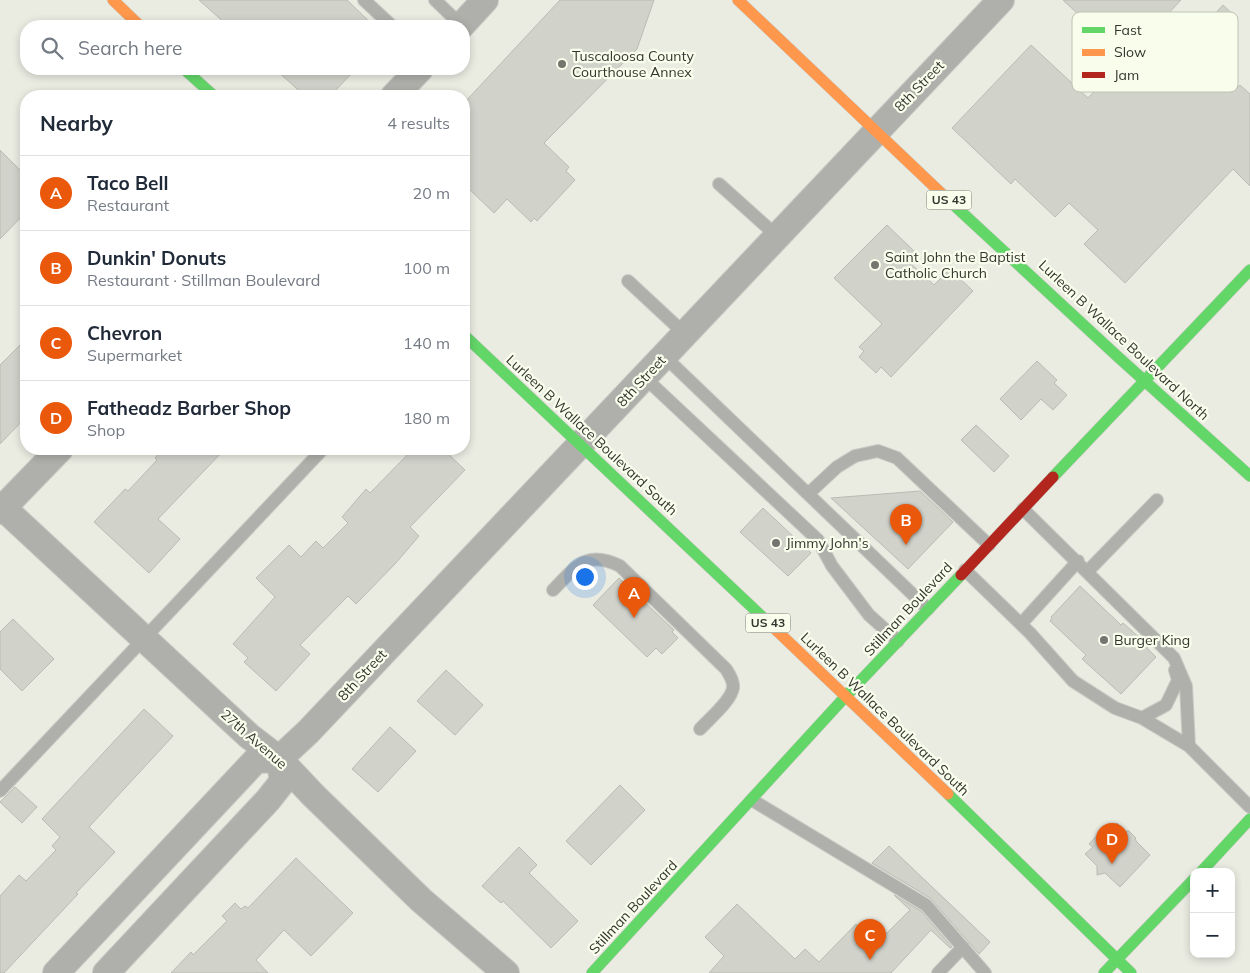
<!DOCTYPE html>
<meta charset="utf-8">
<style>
:root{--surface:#fff;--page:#f2f2f3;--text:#1f2937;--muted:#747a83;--line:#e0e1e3;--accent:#ea580c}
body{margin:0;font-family:Mulish,sans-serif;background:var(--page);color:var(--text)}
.controls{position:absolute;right:15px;bottom:15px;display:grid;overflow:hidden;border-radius:10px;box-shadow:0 2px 8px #0003}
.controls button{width:45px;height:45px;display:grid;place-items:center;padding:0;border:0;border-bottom:1px solid var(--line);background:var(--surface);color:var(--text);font:25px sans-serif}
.you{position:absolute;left:584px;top:576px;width:18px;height:18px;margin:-12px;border:4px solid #fff;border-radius:50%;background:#1a73e8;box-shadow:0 0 0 8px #1a73e833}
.badge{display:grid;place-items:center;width:32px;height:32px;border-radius:50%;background:var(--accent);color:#fff;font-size:16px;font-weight:700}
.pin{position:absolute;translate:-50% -41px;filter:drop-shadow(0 1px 2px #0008)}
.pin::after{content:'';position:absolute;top:26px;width:18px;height:15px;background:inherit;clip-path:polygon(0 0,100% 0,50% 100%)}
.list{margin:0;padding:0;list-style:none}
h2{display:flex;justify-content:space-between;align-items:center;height:65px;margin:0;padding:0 20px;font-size:21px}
h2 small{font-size:16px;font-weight:400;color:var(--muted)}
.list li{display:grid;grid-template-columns:32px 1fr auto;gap:15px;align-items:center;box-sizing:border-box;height:75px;padding:0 20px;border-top:1px solid var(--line)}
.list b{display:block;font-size:19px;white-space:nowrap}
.list p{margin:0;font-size:16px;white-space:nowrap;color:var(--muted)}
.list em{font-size:16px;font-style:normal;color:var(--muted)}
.icon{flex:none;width:28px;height:28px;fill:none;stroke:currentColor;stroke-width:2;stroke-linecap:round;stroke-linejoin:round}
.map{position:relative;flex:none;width:1250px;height:973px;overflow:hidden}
.search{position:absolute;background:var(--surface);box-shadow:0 2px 8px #0003;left:20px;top:20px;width:450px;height:55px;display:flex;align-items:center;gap:12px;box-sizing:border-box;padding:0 18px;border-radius:20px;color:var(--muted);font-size:19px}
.panel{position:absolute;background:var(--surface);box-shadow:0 2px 8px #0003;left:20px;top:90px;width:450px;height:365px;border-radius:20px}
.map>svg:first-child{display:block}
</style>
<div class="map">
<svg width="1250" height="973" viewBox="0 0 1250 973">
<rect width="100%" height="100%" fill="#eaece2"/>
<path fill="#d1d3cb" stroke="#babcb4" d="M199,0H347L374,26H228Z
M560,0H654L637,49L544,143L569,167L566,171L575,180L537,221L534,218L531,222L507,199L494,213L464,184V103Z
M1063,0H1181L1165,17L1190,41L1223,5L1238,19L1209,50L1217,57L1208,66L1234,91L1240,85L1250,94V186L1233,169L1125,283L1084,244L1098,230L1069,203L1055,217L1015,179L1011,184L952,128L1031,45L1088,98L1126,59Z
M275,69H356L330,96H305Z
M0,150L26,176V212L0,239Z
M887,225L915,252L907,260L934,285L948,271L954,276L955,274L973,291L891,377L881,367L876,373L859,357L864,351L859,347L882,324L834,278Z
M26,339V417L0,444V365Z
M1037,361L1057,380L1054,383L1067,395L1053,410L1041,399L1021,420L1000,399Z
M976,425L1009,456L994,472L961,440Z
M163,449H225L158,519L180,539L149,573L94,522L125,489L128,491L157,460L155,458Z
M413,449H443L465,470L410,527L419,536L395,564L356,604L348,596L300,645L310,654L276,691L244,662L248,658L233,644L275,597L256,578L289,545L301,557L316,541L323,548L348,523L342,517L366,489L370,493Z
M920,491L953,522L908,569L831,498Z
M763,508L811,553L788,576L740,532Z
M619,578L674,630L672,632L678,638L662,654L656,648L647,657L593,605Z
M1080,586L1121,625L1123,623L1141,639L1149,646L1147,648L1156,657L1121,694L1082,659L1086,655L1050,621L1052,618L1051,617Z
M13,619L54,659L22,691L0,669V632Z
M446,670L483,705L455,735L417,701Z
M144,709L173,736L89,827L115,852L76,893L78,894L4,973H0V896L19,875L26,881L56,850L52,846L60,837L42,819Z
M390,727L416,751L378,792L352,769Z
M620,785L645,810L591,865L566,841Z
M15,787L37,807L22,823L0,802Z
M1117,823L1125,831H1129L1135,837L1136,841L1150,855L1120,887L1105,873L1097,875V866L1085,854L1093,847L1089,844L1104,828L1109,832Z
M889,846L990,942L979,954L930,898L872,863Z
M519,847L537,865L529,873L578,921L551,948L503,901L501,903L482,886Z
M296,858L353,913L311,956L284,930L256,960L268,973H171L191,952L193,955L227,921L222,916L235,903L241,909L245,906L248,908Z
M894,895L921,911L952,947L950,948L931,930L891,973H709L724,956L705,937L737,904L795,959L805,949L819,962L856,924L876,944L910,910Z"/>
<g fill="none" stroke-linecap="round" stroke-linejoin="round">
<g stroke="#c8cac3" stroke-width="14">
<path id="lane" d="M364,0L392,26
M435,0L461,25
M719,184L777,236
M628,281L685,334
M664,356L928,609
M644,377L818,540L832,566L869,615L898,641
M808,494L837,467L855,456L878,451L897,458L989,545
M1023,509L1174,658L1186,686L1189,746
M965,570L1030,633L1073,681L1115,708L1142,718L1189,746L1250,807
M1087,572L1157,500
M553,590C576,567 586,549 620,566L726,669C729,674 734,681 733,688C731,701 709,719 700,729
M1021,624L1078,561
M1142,718L1166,705L1178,680L1175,670
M0,791L323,449
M752,800L926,905L985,973
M938,973L963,947"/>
</g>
<g stroke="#c8cac3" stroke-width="28">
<path id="street" d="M461,26L485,0
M394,96L420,69
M0,505L249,736L279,759L313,795L421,900L506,973
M0,511L60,449
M56,973L256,760L279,759L308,732L1001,0
M106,973L268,800L283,781L279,759"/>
</g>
<g stroke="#c8cac3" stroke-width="12">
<path id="fast" d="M184,69L214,96
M942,194L1117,356L1250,476
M464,335L774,628
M1053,477L1250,270
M948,794L1131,973
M1201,872L1250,819
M592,973L845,697L961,575
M1104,973L1194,879"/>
</g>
<g stroke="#c8cac3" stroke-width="12">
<path id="slow" d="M113,0L140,26
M738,0L942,194
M774,628L948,794"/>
</g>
<g stroke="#c8cac3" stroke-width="12">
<path id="jam" d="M961,575L1053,477"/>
</g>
<use href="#lane" stroke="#afb0ac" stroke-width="12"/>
<use href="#street" stroke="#afb0ac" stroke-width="26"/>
<use href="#fast" stroke="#63d668" stroke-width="11"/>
<use href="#slow" stroke="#ff974d" stroke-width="11"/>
<use href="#jam" stroke="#b3261e" stroke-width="11"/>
</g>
<g fill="#74756e" stroke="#f9feec" stroke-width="2">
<circle cx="562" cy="64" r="5"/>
<circle cx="875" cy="265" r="5"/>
<circle cx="776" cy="543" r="5"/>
<circle cx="1104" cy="640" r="5"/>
</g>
<g text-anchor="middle" stroke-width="4.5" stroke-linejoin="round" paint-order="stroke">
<g fill="#f9feec" stroke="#6f7168" stroke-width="1">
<rect x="926.5" y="190.5" width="45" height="19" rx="4"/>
<rect x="745.5" y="613.5" width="45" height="19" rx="4"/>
</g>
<g font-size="12" font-weight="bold" fill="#34352f">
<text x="949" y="204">US 43</text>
<text x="768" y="627">US 43</text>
</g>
<g font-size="14" fill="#34352f" stroke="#f9feec" text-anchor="start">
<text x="572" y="61">Tuscaloosa County<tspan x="572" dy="16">Courthouse Annex</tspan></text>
<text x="885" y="262">Saint John the Baptist<tspan x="885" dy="16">Catholic Church</tspan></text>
<text x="786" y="548">Jimmy John's</text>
<text x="1114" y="645">Burger King</text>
</g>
<g font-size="14" fill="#34352f" stroke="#f9feec">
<text transform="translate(919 86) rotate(-46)" y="5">8th Street</text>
<text transform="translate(1124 340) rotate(43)" y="5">Lurleen B Wallace Boulevard North</text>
<text transform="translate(641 381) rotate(-47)" y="5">8th Street</text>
<text transform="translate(592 435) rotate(43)" y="5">Lurleen B Wallace Boulevard South</text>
<text transform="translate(908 609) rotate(-47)" y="5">Stillman Boulevard</text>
<text transform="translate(362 675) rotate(-47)" y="5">8th Street</text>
<text transform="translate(885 714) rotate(44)" y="5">Lurleen B Wallace Boulevard South</text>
<text transform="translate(254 739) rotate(41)" y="5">27th Avenue</text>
<text transform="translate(633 907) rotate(-47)" y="5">Stillman Boulevard</text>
</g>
</g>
<rect x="1072" y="12" width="166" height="80" rx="8" fill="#f9feec" stroke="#bec2b3" stroke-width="1"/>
<rect x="1082" y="27" width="23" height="6" fill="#63d668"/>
<rect x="1082" y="49" width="23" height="7" fill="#ff974d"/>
<rect x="1082" y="72" width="23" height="6" fill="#b3261e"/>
<g font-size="14" fill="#34352f">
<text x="1114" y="35">Fast</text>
<text x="1114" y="57">Slow</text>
<text x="1114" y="80">Jam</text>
</g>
</svg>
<div class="controls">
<button>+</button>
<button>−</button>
</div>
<div class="you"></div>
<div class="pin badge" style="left:634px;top:618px">A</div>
<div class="pin badge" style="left:906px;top:545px">B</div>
<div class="pin badge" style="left:870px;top:960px">C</div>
<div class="pin badge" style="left:1112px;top:864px">D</div>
<div class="search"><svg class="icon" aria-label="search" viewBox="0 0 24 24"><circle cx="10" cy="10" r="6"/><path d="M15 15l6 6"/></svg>Search here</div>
<section class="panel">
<h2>Nearby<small>4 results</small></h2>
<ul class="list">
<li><span class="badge">A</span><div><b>Taco Bell</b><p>Restaurant</p></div><em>20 m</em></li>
<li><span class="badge">B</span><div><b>Dunkin' Donuts</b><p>Restaurant · Stillman Boulevard</p></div><em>100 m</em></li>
<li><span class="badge">C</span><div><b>Chevron</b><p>Supermarket</p></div><em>140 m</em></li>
<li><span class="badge">D</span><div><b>Fatheadz Barber Shop</b><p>Shop</p></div><em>180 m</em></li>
</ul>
</section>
</div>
